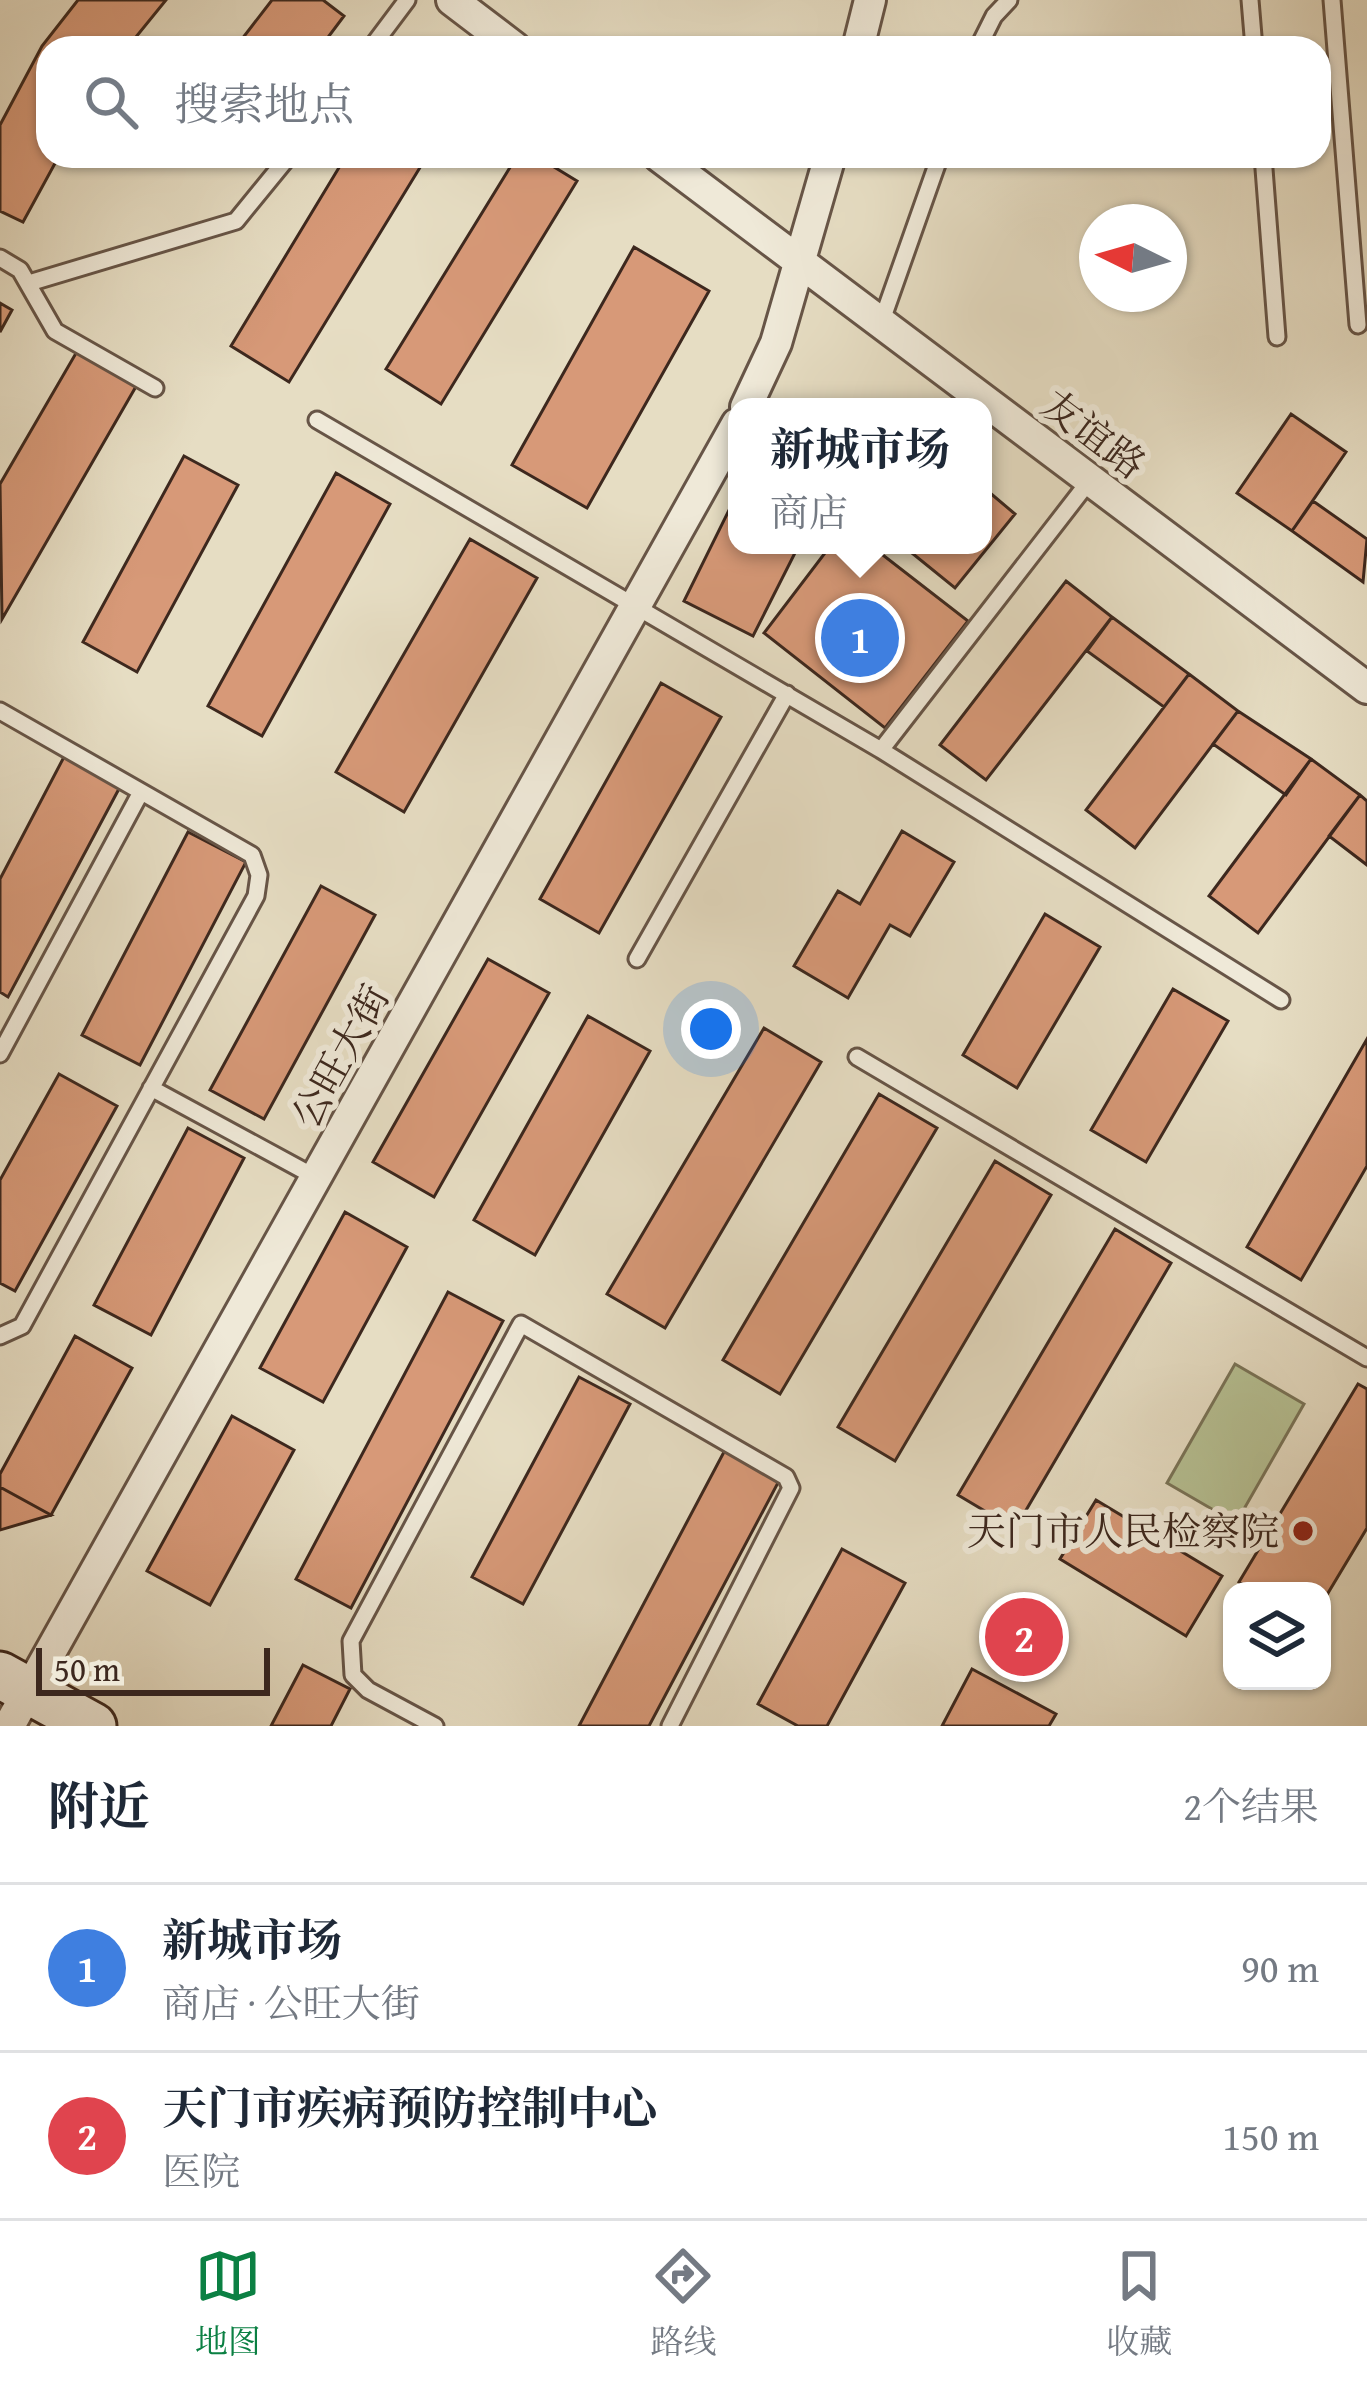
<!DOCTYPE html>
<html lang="zh">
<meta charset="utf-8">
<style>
:root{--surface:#fff;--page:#f2f2f3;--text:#1f2937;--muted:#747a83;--line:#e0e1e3;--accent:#0b8043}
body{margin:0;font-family:"Gentium Book Plus","Noto Serif SC",serif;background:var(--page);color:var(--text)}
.controls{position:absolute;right:36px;bottom:36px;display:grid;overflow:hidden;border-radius:24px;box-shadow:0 3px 9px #0004}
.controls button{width:108px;height:108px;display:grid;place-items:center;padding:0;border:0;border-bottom:3px solid var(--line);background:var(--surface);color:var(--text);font:60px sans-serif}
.compass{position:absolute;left:1079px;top:204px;width:108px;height:108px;border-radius:50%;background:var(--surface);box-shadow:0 3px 9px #0004;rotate:275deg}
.scale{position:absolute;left:36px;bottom:30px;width:234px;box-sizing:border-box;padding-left:12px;border:6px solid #3d281e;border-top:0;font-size:33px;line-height:42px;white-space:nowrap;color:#3d281e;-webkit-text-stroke:9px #efe9d8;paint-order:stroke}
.you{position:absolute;left:711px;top:1029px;width:42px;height:42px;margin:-30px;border:9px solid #fff;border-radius:50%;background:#1a73e8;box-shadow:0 0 0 18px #1a73e833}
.badge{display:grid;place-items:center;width:78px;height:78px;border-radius:50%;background:var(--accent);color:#fff;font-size:39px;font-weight:700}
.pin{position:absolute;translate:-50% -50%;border:6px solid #fff;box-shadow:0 3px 12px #0006}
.popup{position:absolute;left:728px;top:398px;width:264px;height:156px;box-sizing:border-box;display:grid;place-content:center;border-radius:24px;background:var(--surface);filter:drop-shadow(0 3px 9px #0005);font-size:39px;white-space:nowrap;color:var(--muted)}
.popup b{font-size:45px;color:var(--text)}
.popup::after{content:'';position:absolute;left:50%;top:100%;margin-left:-24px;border:24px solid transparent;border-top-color:var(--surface)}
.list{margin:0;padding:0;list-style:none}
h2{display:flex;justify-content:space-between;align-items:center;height:156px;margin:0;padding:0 48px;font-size:51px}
h2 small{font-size:39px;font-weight:400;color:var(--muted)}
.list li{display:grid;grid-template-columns:78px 1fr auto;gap:36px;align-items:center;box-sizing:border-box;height:168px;padding:0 48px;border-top:3px solid var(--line)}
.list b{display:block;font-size:45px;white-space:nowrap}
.list p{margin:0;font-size:39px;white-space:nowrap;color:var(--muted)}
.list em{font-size:39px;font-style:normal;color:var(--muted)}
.icon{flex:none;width:66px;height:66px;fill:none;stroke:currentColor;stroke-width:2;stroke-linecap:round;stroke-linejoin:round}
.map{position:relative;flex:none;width:1367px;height:1726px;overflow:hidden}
.search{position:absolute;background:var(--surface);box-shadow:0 3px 9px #0004;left:36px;right:36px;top:36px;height:132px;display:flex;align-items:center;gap:30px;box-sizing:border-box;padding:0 42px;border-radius:36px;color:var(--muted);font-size:45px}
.sheet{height:492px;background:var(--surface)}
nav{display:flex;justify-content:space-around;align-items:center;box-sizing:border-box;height:168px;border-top:3px solid var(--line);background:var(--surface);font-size:33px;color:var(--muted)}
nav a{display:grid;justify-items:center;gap:6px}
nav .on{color:var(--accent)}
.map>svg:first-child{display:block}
</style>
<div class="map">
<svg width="1367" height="1726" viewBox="0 0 1367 1726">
<rect width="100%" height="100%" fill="#e6ddc3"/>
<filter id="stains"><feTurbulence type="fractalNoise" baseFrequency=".00167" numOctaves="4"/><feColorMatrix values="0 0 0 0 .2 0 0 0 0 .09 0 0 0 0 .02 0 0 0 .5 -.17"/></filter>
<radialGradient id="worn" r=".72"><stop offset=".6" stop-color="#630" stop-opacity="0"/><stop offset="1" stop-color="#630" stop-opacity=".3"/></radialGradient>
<path fill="#b6c093" stroke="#7a7458" stroke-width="3" d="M1235,1364L1304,1404L1236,1523L1167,1483Z"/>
<path fill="#d79978" stroke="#3d281e" stroke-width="3" d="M78,0H166L127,48H48V156H59L23,222L0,211V125L42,46Z
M272,0H323L344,16L320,48H235Z
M346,156H427L289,382L231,346Z
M517,156H536L577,181L441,404L386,369Z
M634,247L709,291L587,508L512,465Z
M0,303L12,310L0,332Z
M79,348L138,383L2,619L0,484Z
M1291,414L1346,452L1292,531L1237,493Z
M184,456L238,485L137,672L83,642Z
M336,473L390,504L262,736L208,706Z
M983,487L1015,514L955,588L902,545H983Z
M737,494V545H799L753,636L684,601Z
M1313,501L1367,539L1363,582L1292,531Z
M470,539L537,578L404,812L336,772Z
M831,545H870L968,621L885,728L764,633Z
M1066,581L1112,617L986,780L940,745Z
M1112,617L1189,674L1164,707L1087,651Z
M1189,674L1238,711L1135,848L1086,810Z
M661,683L721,717L599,933L540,899Z
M1238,711L1311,759L1286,795L1213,744Z
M65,755L121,785L8,997L0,992V879Z
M1311,759L1360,795L1258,933L1209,896Z
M1360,795L1367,801V865L1329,836Z
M902,831L954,862L910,936L890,925L848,998L794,966L838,891L860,904Z
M188,832L246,862L140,1065L82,1035Z
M321,886L375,915L264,1119L210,1090Z
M1045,914L1100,947L1017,1088L963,1055Z
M488,959L549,993L434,1197L373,1162Z
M1173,989L1228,1021L1146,1162L1091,1130Z
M588,1016L650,1051L535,1255L474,1220Z
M764,1028L821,1062L665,1328L607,1294Z
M1367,1039V1166L1301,1280L1247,1247Z
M59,1074L117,1106L15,1291L0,1283V1180Z
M879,1094L937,1128L780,1394L723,1360Z
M188,1128L244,1158L151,1335L94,1305Z
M995,1161L1051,1195L895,1461L838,1427Z
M345,1212L407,1247L323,1402L260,1368Z
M1115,1229L1171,1263L1015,1529L958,1495Z
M448,1292L503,1321L351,1608L296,1579Z
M75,1336L132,1368L51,1515L0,1487V1474Z
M579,1377L630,1404L523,1604L472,1577Z
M1358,1384L1367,1389V1528L1322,1603V1591H1253L1239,1582Z
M232,1416L294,1450L210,1605L147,1571Z
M725,1450L780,1479L649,1726H579Z
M0,1487L51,1515L0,1530Z
M1096,1500L1222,1576L1186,1636L1060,1559Z
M842,1549L905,1583L827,1726H798L758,1704Z
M303,1665L350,1689L331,1726H271Z
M972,1669L1056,1714L1049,1726H942Z"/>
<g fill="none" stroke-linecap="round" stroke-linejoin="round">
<g stroke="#675547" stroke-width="21">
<path id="lane" d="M1250,0L1254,48
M1332,0L1358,325
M371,48L407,0
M978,48L994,16L1009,0
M1263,156L1277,337
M0,258L20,270L55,331L155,388
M29,283L236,221L289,156
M881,323L940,156
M317,420L881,750L1090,480
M0,711L252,855L259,875L256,896L22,1326L0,1336
M881,750L1281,1000
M637,959L787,694
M0,1054L141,792
M857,1057L1367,1358
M151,1088L317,1178
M435,1726L368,1690L353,1675L351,1641L521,1324L786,1477L791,1488L670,1726"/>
</g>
<g stroke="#675547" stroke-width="36">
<path id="street" d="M452,0L515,48
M858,48L870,0
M659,156L1367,688
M746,407L776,343L830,156
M9,1726L737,424"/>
</g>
<g stroke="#3d281e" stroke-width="51">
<path id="secondary" d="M0,1675L93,1726"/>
</g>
<use href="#lane" stroke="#efe9d8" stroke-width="15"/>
<use href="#street" stroke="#efe9d8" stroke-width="30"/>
<use href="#secondary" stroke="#efe9d8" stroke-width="45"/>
</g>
<circle fill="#8f2418" stroke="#efe9d8" stroke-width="4.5" cx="1303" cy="1531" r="12"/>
<g text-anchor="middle" stroke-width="12" stroke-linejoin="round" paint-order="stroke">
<g font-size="39" fill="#3d281e" stroke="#efe9d8">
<text transform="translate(1094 434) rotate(37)" y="14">友谊路</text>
<text transform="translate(340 1056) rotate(-61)" y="14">公旺大街</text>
</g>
<g font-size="39" fill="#3d281e" stroke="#efe9d8" text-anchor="end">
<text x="1279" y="1545">天门市人民检察院</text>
</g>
</g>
<rect width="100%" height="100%" filter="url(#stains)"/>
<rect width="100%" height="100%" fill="url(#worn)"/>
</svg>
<div class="controls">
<button><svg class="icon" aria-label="layers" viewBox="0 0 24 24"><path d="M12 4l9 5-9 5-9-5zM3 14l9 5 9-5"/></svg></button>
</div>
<svg class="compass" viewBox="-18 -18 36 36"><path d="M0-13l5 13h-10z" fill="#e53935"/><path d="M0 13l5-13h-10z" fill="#747a83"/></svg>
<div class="scale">50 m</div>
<div class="you"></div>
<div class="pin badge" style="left:860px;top:638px;background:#3f7fe0">1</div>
<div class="popup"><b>新城市场</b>商店</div>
<div class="pin badge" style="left:1024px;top:1637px;background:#e0444e">2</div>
<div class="search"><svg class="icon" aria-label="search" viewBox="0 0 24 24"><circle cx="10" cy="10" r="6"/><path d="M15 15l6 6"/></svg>搜索地点</div>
</div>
<section class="sheet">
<h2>附近<small>2个结果</small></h2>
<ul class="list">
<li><span class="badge" style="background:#3f7fe0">1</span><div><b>新城市场</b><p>商店 · 公旺大街</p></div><em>90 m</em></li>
<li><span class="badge" style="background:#e0444e">2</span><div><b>天门市疾病预防控制中心</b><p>医院</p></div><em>150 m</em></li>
</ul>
</section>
<nav>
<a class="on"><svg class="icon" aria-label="map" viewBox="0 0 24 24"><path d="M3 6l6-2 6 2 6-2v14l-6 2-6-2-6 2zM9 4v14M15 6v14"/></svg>地图</a>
<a><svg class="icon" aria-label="directions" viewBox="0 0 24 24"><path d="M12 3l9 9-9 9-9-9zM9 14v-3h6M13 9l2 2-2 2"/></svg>路线</a>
<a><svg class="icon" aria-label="saved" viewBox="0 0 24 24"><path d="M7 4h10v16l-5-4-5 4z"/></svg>收藏</a>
</nav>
